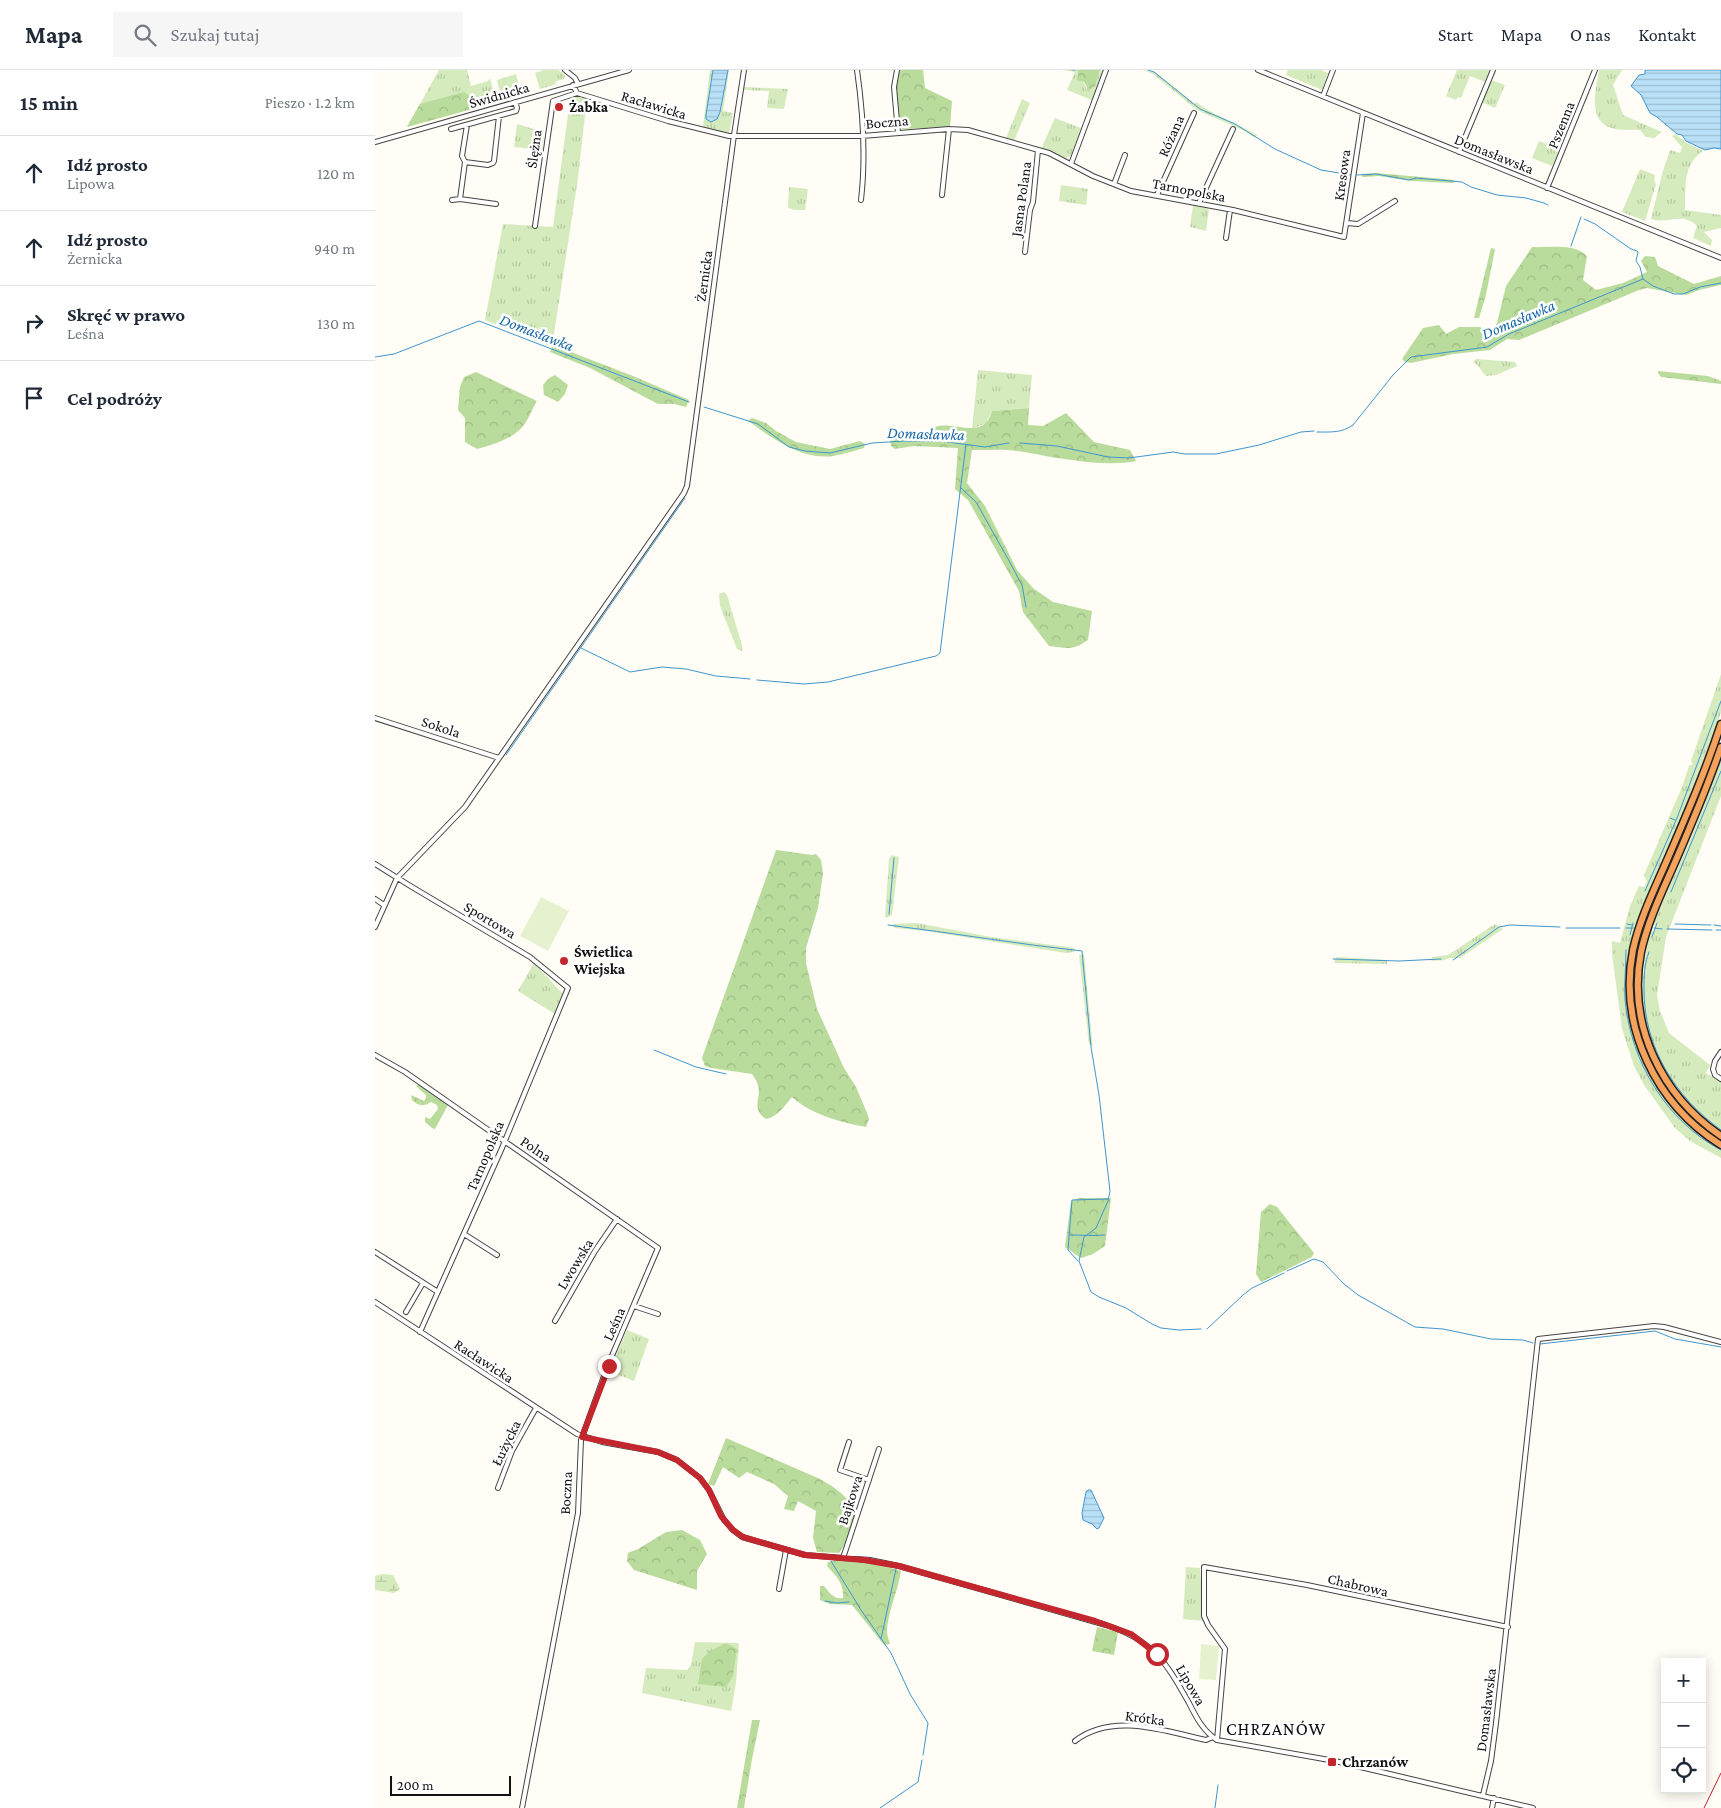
<!DOCTYPE html>
<html lang="pl">
<meta charset="utf-8">
<style>
:root{--surface:#fff;--page:#f6f6f7;--text:#1f2937;--muted:#747a83;--line:#e0e1e3}
body{margin:0;font-family:"Crimson Pro",serif;background:var(--page);color:var(--text)}
.controls{position:absolute;right:15px;bottom:15px;display:grid;overflow:hidden;border-radius:0px;box-shadow:0 2px 12px #0003}
.controls button{width:45px;height:45px;display:grid;place-items:center;padding:0;border:0;border-bottom:1px solid var(--line);background:var(--surface);color:var(--text);font:25px sans-serif}
.scale{position:absolute;left:15px;bottom:12px;width:121px;box-sizing:border-box;padding-left:5px;border:2px solid #111;border-top:0;font-size:14px;line-height:18px;white-space:nowrap;color:#111;-webkit-text-stroke:4px #fff;paint-order:stroke}
.stop{position:absolute;width:15px;height:15px;margin:-11px;border:4px solid #c4262e;border-radius:50%;background:#fff}
.stop.end{background:#c4262e;border-color:#fff;box-shadow:0 1px 5px #0008}
.list{margin:0;padding:0;list-style:none}
h2{display:flex;justify-content:space-between;align-items:center;height:65px;margin:0;padding:0 20px;font-size:21px}
h2 small{font-size:16px;font-weight:400;color:var(--muted)}
.list li{display:grid;grid-template-columns:32px 1fr auto;gap:15px;align-items:center;box-sizing:border-box;height:75px;padding:0 20px;border-top:1px solid var(--line)}
.list b{display:block;font-size:19px;white-space:nowrap}
.list p{margin:0;font-size:16px;white-space:nowrap;color:var(--muted)}
.list em{font-size:16px;font-style:normal;color:var(--muted)}
.icon{flex:none;width:28px;height:28px;fill:none;stroke:currentColor;stroke-width:2;stroke-linecap:round;stroke-linejoin:round}
.map{position:relative;flex:none;width:1346px;height:1738px;overflow:hidden}
header{display:flex;align-items:center;gap:30px;box-sizing:border-box;height:70px;padding:0 25px;background:var(--surface);border-bottom:1px solid var(--line)}
header strong{font-size:24px}
nav{display:flex;gap:28px;margin-inline-start:auto;font-size:18px}
.search{width:350px;height:45px;background:var(--page);display:flex;align-items:center;gap:12px;box-sizing:border-box;padding:0 18px;border-radius:0px;color:var(--muted);font-size:19px}
main{display:flex}
aside{flex:1;background:var(--surface)}
.map>svg:first-child{display:block}
</style>
<header>
<strong>Mapa</strong>
<div class="search"><svg class="icon" aria-label="search" viewBox="0 0 24 24"><circle cx="10" cy="10" r="6"/><path d="M15 15l6 6"/></svg>Szukaj tutaj</div>
<nav><a>Start</a><a>Mapa</a><a>O nas</a><a>Kontakt</a></nav>
</header>
<main>
<aside>
<h2>15 min<small>Pieszo · 1.2 km</small></h2>
<ul class="list">
<li><svg class="icon" aria-label="ahead" viewBox="0 0 24 24"><path d="M12 20V5M6 11l6-6 6 6"/></svg><div><b>Idź prosto</b><p>Lipowa</p></div><em>120 m</em></li>
<li><svg class="icon" aria-label="ahead" viewBox="0 0 24 24"><path d="M12 20V5M6 11l6-6 6 6"/></svg><div><b>Idź prosto</b><p>Żernicka</p></div><em>940 m</em></li>
<li><svg class="icon" aria-label="right" viewBox="0 0 24 24"><path d="M7 20v-9h11M14 6l5 5-5 5"/></svg><div><b>Skręć w prawo</b><p>Leśna</p></div><em>130 m</em></li>
<li><svg class="icon" aria-label="arrive" viewBox="0 0 24 24"><path d="M6 21V4h12l-3 4 3 4H6"/></svg><div><b>Cel podróży</b></div></li>
</ul>
</aside>
<div class="map">
<svg width="1346" height="1738" viewBox="0 0 1346 1738">
<defs>
<pattern id="grass-tufts" width="24" height="20" patternUnits="userSpaceOnUse" patternTransform="scale(1.25)"><rect width="24" height="20" fill="#d5ebbd"/><path d="M3 7l-1-3M5 7V3M7 7l1-3M15 17l-1-3M17 17v-4M19 17l1-3" fill="none" stroke="#b6c8a1"/></pattern>
<pattern id="forest-crowns" width="20" height="18" patternUnits="userSpaceOnUse" patternTransform="scale(1.25)"><rect width="20" height="18" fill="#b9dc9c"/><path d="M2 6a3 3 0 1 1 6 0M12 15a3 3 0 1 1 6 0" fill="none" stroke="#9ebc85"/></pattern>
<pattern id="wetland-marsh" width="20" height="14" patternUnits="userSpaceOnUse" patternTransform="scale(1.25)"><rect width="20" height="14" fill="#d5ebbd"/><path d="M1 5h8M5 5V1M11 12h8M15 12V8" fill="none" stroke="#b6c8a1"/></pattern>
<pattern id="water-rules" width="6" height="5" patternUnits="userSpaceOnUse" patternTransform="scale(1.25)"><rect width="6" height="5" fill="#b9e0f7"/><path d="M0 2.5h6" fill="none" stroke="#9ebfd3"/></pattern>
</defs>
<rect width="100%" height="100%" fill="#fffdf5"/>
<path fill="url(#grass-tufts)" d="M64,0H92L96,16L113,11L115,8L121,32L32,57Z
M169,0H183L190,5L189,9L182,11L179,15L165,19L160,3Z
M335,0H338L332,38L345,42L353,0H354L348,41L358,43L354,64H353L330,60L328,56Z
M688,0H702L703,2L702,8C707,12 712,13 711,21L720,17L725,0H728L717,30L692,20L700,2Z
M768,0L780,2L820,34L821,32C838,45 862,53 882,65L880,68L870,61L822,40L778,4Z
M913,0H946L953,3L947,20L911,5Z
M1082,0H1115L1110,12L1095,6L1086,28L1083,27L1081,30L1071,26Z
M1224,0H1247L1238,15L1248,45L1287,62L1279,68L1271,67L1265,60C1257,59 1245,61 1237,58C1212,51 1221,19 1224,0Z
M141,4L146,24L127,30L122,10Z
M1116,10L1130,15L1120,38L1106,32Z
M369,17L413,19L409,39L392,38L394,21L369,20Z
M206,26L212,27L203,108L177,277L110,250L128,154L178,157L195,29Z
M647,29L655,33L639,71L631,68Z
M680,48L706,58L696,86L691,88L666,79Z
M142,54L169,62L167,80L139,77Z
M1300,64L1312,73L1328,81C1307,95 1311,118 1310,140L1346,145V158L1329,162L1337,170L1336,176L1318,168L1322,156C1307,141 1292,155 1276,149L1288,101L1295,80L1305,83L1307,77L1297,66Z
M1164,71L1185,79L1177,96L1157,88Z
M1265,99L1280,105L1279,111L1281,114L1270,151L1247,142Z
M686,115L713,119L711,135L684,131Z
M414,117L433,119L430,140H421L413,138Z
M818,135L834,139L831,161L815,157Z
M1101,289L1140,292L1142,296L1121,305L1111,306C1106,301 1104,295 1098,292Z
M603,300L657,305L654,338L617,341L611,353L597,359Z
M349,522L352,525L367,575V581L362,579L345,536L344,524Z
M1346,604C1346,615 1346,630 1346,641C1343,656 1336,670 1331,684C1319,716 1306,748 1293,779C1262,849 1234,909 1266,986C1282,1025 1310,1056 1346,1078V1088L1315,1071L1300,1058L1269,1015L1259,996L1247,959L1237,884V871L1245,873L1255,836L1264,816L1269,817L1272,811L1269,805L1307,717L1314,696L1318,694L1316,691Z
M1346,690V726L1291,867L1282,925L1285,941L1294,963L1335,995L1331,1003L1346,1011V1062C1278,1014 1253,941 1276,862H1278L1281,856L1279,854L1280,849L1319,761Z
M517,785L524,787L517,845L512,848L510,847L514,789Z
M542,853L616,867L700,878L699,882L691,883L551,861L520,858L518,854Z
M1120,854L1128,859L1085,888H1075L1069,890L1056,891L1057,887L1073,885Z
M709,884L717,971L718,976L714,974L704,885Z
M961,887L1012,890V894L959,893Z
M159,893L188,924L180,944L143,921Z
M252,1260L274,1269L259,1311L234,1301Z
M811,1497L825,1498L829,1551L808,1549Z
M320,1572L364,1573L361,1613L356,1641L267,1623L271,1598L312,1600L316,1595Z"/>
<path fill="url(#forest-crowns)" d="M524,0H548L550,18L577,31L575,57L528,59L524,58L521,18Z
M702,0H725L720,17L711,21L712,17L709,12L702,10L703,2Z
M89,22L108,36L32,57L45,34Z
M1001,103L1080,110L1078,113L1037,111L1004,106L987,107V104Z
M1157,177C1173,178 1200,173 1212,186L1208,210L1221,220L1248,213L1272,202L1266,191L1270,186L1280,187L1283,196L1319,214L1346,206V215L1324,220L1311,225L1272,218L1264,220L1144,270L1132,269L1115,280L1078,284L1036,293L1030,292L1027,289L1048,258L1064,255L1071,264L1084,257H1105L1115,264L1122,253L1131,216Z
M1116,178L1120,179L1111,225L1104,248H1099Z
M179,273L201,284L258,306L314,330L311,337L299,334H283L215,298L175,282Z
M1283,301L1333,306L1346,311V314L1286,307L1283,303Z
M101,302L162,331C157,339 154,349 148,356C138,369 117,375 102,379L90,372V348L83,340L85,317L89,307Z
M180,305L193,315L190,324L183,332L169,325L168,315L174,308Z
M654,338L653,355L668,356L691,343L719,372L755,380L761,391C728,398 677,387 643,381C629,379 612,380 597,380L592,413L610,436L642,500L658,518L678,532L717,541L713,570C698,581 692,578 674,576L648,542L644,521L593,430L580,419L583,378L539,376L520,379L516,376L515,370C524,367 533,368 542,365C549,363 556,358 563,356C583,352 609,370 617,341Z
M377,348L391,353L401,361L421,372L455,379L485,371L490,374L489,378C479,381 468,384 458,386C427,390 400,370 376,353L373,351Z
M401,780L437,785L441,784L446,790L448,803L443,838L431,878V893L442,939L469,998L481,1017L492,1043L494,1049L491,1057C465,1052 437,1045 417,1027C410,1035 403,1047 391,1049C375,1038 387,1028 383,1015C382,1011 379,1007 377,1004L336,998L330,996L327,988Z
M44,1014L73,1035L60,1059L57,1058L50,1052V1047L55,1049L63,1039L62,1035L56,1032C47,1037 44,1036 37,1030L36,1025L49,1031L51,1028V1025L41,1016Z
M704,1128H736L730,1176L718,1184L706,1188L690,1177L696,1131Z
M895,1134L902,1137L939,1183L937,1187L886,1212L881,1204L886,1142Z
M351,1368L445,1409C461,1418 474,1427 481,1443L473,1469L464,1483L442,1482L438,1468L441,1441L423,1431L419,1441L409,1439L413,1426L399,1414L372,1402L364,1408L348,1397L339,1416L333,1414Z
M307,1460L325,1470L332,1484L322,1501V1520L259,1500L252,1491L253,1483L263,1479L291,1462Z
M462,1490L497,1492L526,1501C523,1521 512,1544 512,1562C512,1566 514,1570 515,1574L509,1575L477,1535L455,1534L445,1530V1516H449C454,1522 459,1530 468,1528C469,1513 461,1506 452,1496L453,1492Z
M722,1557L743,1562L739,1585L717,1581Z
M351,1573L362,1579L358,1606L351,1617L323,1614L327,1589L335,1581Z
M377,1650H385L377,1689L369,1738H362Z"/>
<path fill="url(#wetland-marsh)" d="M7,1504L18,1505L25,1519L19,1523L0,1520V1506Z"/>
<path fill="#e6f2cf" d="M166,827L194,841L173,881L145,866Z
M826,1574L844,1576L841,1610L824,1609Z"/>
<path fill="url(#water-rules)" stroke="#3f96cf" d="M338,0H353L345,42L342,49L336,52L331,49V45Z
M1270,0H1346V79L1339,78L1330,80L1311,71L1307,65L1302,64L1282,47L1275,43L1266,25L1256,16L1264,5L1270,4Z
M713,1420H716L729,1448L724,1458L722,1459L717,1454L708,1450L707,1443L711,1422Z"/>
<g fill="none" stroke-linecap="round" stroke-linejoin="round">
<path stroke="#3f96cf" stroke-width="1" d="M697,0H700
M773,0L779,2L825,39L860,54L900,79L946,100L976,105
M982,105L1001,104L1034,110L1041,108L1087,112L1096,117L1122,125L1151,128L1169,133L1173,135
M1209,149L1220,154L1256,179L1262,181L1263,182L1261,191L1265,197L1268,209
M1196,176L1206,147
M0,287L19,284L104,251L314,332
M329,337L383,354L414,377L430,381L455,383L497,373L530,371H565L610,377L634,373
M942,362C956,362 967,363 978,355L1018,305L1036,287L1112,277L1134,264L1268,209L1278,216L1299,224H1308L1325,217L1346,213
M645,373L682,376L733,387L754,388L798,382L810,384H841L884,375L926,362L939,361
M585,417L601,432L633,489L647,515L651,537
M206,578L255,602L287,597L311,599L341,606L375,609
M382,610L429,614L453,612L561,586L565,583L591,374
M131,685L310,428
M1295,748L1300,750
M1270,821L1302,748L1346,631
M1296,822L1346,701
M514,844L519,788
M1252,854L1257,855
M1300,854L1336,855
M513,855C578,863 642,874 707,881L716,977L724,1025L735,1121L733,1131L721,1158L709,1167L704,1191L716,1222L724,1227L751,1238L777,1254L786,1258L804,1260L826,1259
M1339,855L1346,856
M1191,858H1245
M1251,858H1258
M1279,858L1287,859
M1292,859L1337,860
M1341,860H1346
M1255,865L1258,853
M1277,867L1282,853
M1251,880C1251,897 1249,913 1250,930C1256,992 1291,1051 1346,1080
M1274,882C1269,894 1269,907 1269,920C1269,977 1300,1027 1346,1060
M958,889L1024,891L1066,889
M1078,890L1124,857L1135,855L1185,857
M279,980L321,997L351,1004
M1340,1008L1346,1012
M695,1165C707,1165 717,1166 730,1165
M703,1191L693,1180L697,1130L733,1129
M912,1201L939,1189L948,1192L969,1214L983,1225L1040,1257L1068,1259L1116,1269L1148,1270L1158,1273
M832,1259L868,1225L877,1218L909,1203
M1165,1274L1280,1261L1300,1269L1346,1277
M456,1491L486,1540L516,1583L535,1624L553,1653L548,1685
M450,1531L462,1533L474,1532
M506,1569L521,1499
M505,1738L543,1712L547,1690
M840,1738L843,1715"/>
<g stroke="#444" stroke-width="6">
<path id="minor" d="M190,0L200,8L203,14
M482,0C488,42 491,87 486,130
M522,0L519,17L523,63
M883,0L1346,188
M198,15L202,23L293,51L354,66H487L574,59L593,60L674,83L718,106L756,121L858,140L969,167L988,43
M948,26L958,0
M92,55L87,86L90,92L113,95L118,93L119,91L124,46
M76,59L141,41L142,38L140,32
M0,72L254,0
M1084,82L1118,0
M696,94L731,0
M739,114L750,85
M1172,118L1220,0
M567,125L574,59
M782,125L819,43
M85,129L90,92
M77,130L85,129L121,134
M824,133L858,59
M972,153L983,154L1020,131
M160,156L178,31L202,23
M851,168L855,140
M650,182L655,140L658,132L663,80
M0,648L124,688
M0,794L37,817L155,887L193,918L127,1078L45,1262
M0,829L9,835
M0,857L22,808L90,737L309,423L312,416L359,65L369,0
M1346,982L1340,991L1338,999L1340,1005L1346,1009
M0,985L30,1002L283,1178L233,1295L206,1370L203,1443L147,1738
M89,1164L122,1185
M0,1182L63,1222
M0,1232L202,1364L227,1372L283,1382L302,1390L325,1408L334,1420L349,1450L358,1460L367,1467L430,1485L495,1490L524,1496L731,1555C778,1570 791,1592 814,1633C821,1647 828,1661 842,1670L960,1691L1158,1738
M259,1236L283,1244
M31,1242L48,1213
M180,1251L220,1181L242,1149
M474,1372L465,1400L494,1410
M123,1418L137,1381L161,1338
M468,1488L504,1379
M404,1519L411,1480
M842,1670L850,1579L833,1555L829,1546V1497L932,1515L1133,1557
M700,1671C738,1642 789,1661 831,1670L838,1667
M1108,1725L1116,1691L1121,1653L1163,1269L1279,1256L1289,1257L1346,1272
M1117,1738L1119,1728"/>
</g>
<g stroke="#222" stroke-width="9">
<path id="highway" d="M1346,654C1331,700 1312,744 1293,788C1280,818 1265,848 1258,880C1243,957 1281,1034 1346,1075
M1346,677C1333,715 1317,753 1301,790C1288,820 1273,850 1266,882C1252,955 1286,1025 1346,1066"/>
</g>
<use href="#minor" stroke="#fff" stroke-width="4"/>
<use href="#highway" stroke="#f5a25d" stroke-width="6"/>
<path stroke="#c4262e" stroke-width="1" d="M1329,1738L1346,1703"/>
</g>
<g fill="none" stroke-linecap="round" stroke-linejoin="round">
<path stroke="#c4262e" stroke-width="6" d="M234,1296L207,1367L283,1382L302,1390L325,1408L334,1420L346,1446L358,1460L368,1467L430,1485L489,1490L524,1496L720,1551L756,1564L782,1584"/>
</g>
<g fill="#c4262e" stroke="#fff" stroke-width="2">
<circle cx="184" cy="37" r="5"/>
<circle cx="189" cy="891" r="5"/>
<rect x="952" y="1687" width="10" height="10" rx="2.5"/>
</g>
<g text-anchor="middle" stroke-width="5" stroke-linejoin="round" paint-order="stroke">
<g font-size="15" fill="#111" stroke="#fff">
<text transform="translate(124 25) rotate(-16)" y="5">Świdnicka</text>
<text transform="translate(279 35) rotate(17)" y="5">Racławicka</text>
<text transform="translate(512 52) rotate(-5)" y="5">Boczna</text>
<text transform="translate(1186 55) rotate(-68)" y="5">Pszenna</text>
<text transform="translate(796 66) rotate(-66)" y="5">Różana</text>
<text transform="translate(159 79) rotate(-82)" y="5">Ślężna</text>
<text transform="translate(1119 84) rotate(22)" y="5">Domasławska</text>
<text transform="translate(967 105) rotate(-82)" y="5">Kresowa</text>
<text transform="translate(814 120) rotate(11)" y="5">Tarnopolska</text>
<text transform="translate(646 129) rotate(-82)" y="5">Jasna Polana</text>
<text transform="translate(329 206) rotate(-82)" y="5">Żernicka</text>
<text transform="translate(66 657) rotate(18)" y="5">Sokola</text>
<text transform="translate(115 850) rotate(31)" y="5">Sportowa</text>
<text transform="translate(161 1079) rotate(34)" y="5">Polna</text>
<text transform="translate(110 1086) rotate(-67)" y="5">Tarnopolska</text>
<text transform="translate(200 1194) rotate(-59)" y="5">Lwowska</text>
<text transform="translate(239 1254) rotate(-66)" y="5">Leśna</text>
<text transform="translate(109 1291) rotate(33)" y="5">Racławicka</text>
<text transform="translate(131 1373) rotate(-64)" y="5">Łużycka</text>
<text transform="translate(191 1423) rotate(-87)" y="5">Boczna</text>
<text transform="translate(475 1430) rotate(-72)" y="5">Bajkowa</text>
<text transform="translate(983 1515) rotate(13)" y="5">Chabrowa</text>
<text transform="translate(816 1615) rotate(60)" y="5">Lipowa</text>
<text transform="translate(1111 1640) rotate(-83)" y="5">Domasławska</text>
<text transform="translate(770 1648) rotate(8)" y="5">Krótka</text>
</g>
<g font-size="15" font-weight="bold" fill="#111" stroke="#fff" text-anchor="start">
<text x="194" y="42">Żabka</text>
<text x="199" y="887">Świetlica<tspan x="199" dy="17">Wiejska</tspan></text>
<text x="967" y="1697">Chrzanów</text>
</g>
<g font-size="16" font-style="italic" fill="#1768a6" stroke="#fff">
<text transform="translate(1143 249) rotate(-23)" y="6">Domasławka</text>
<text transform="translate(162 262) rotate(21)" y="6">Domasławka</text>
<text transform="translate(551 363) rotate(2)" y="6">Domasławka</text>
</g>
<g font-size="18" letter-spacing="1" fill="#111" stroke="#fff">
<text x="901" y="1665">CHRZANÓW</text>
</g>
</g>
</svg>
<div class="controls">
<button>+</button>
<button>−</button>
<button><svg class="icon" aria-label="locate" viewBox="0 0 24 24"><circle cx="12" cy="12" r="6"/><path d="M12 2v4M12 18v4M2 12h4M18 12h4"/></svg></button>
</div>
<div class="scale">200 m</div>
<div class="stop" style="left:782px;top:1584px"></div>
<div class="stop end" style="left:234px;top:1296px"></div>
</div>
</main>
